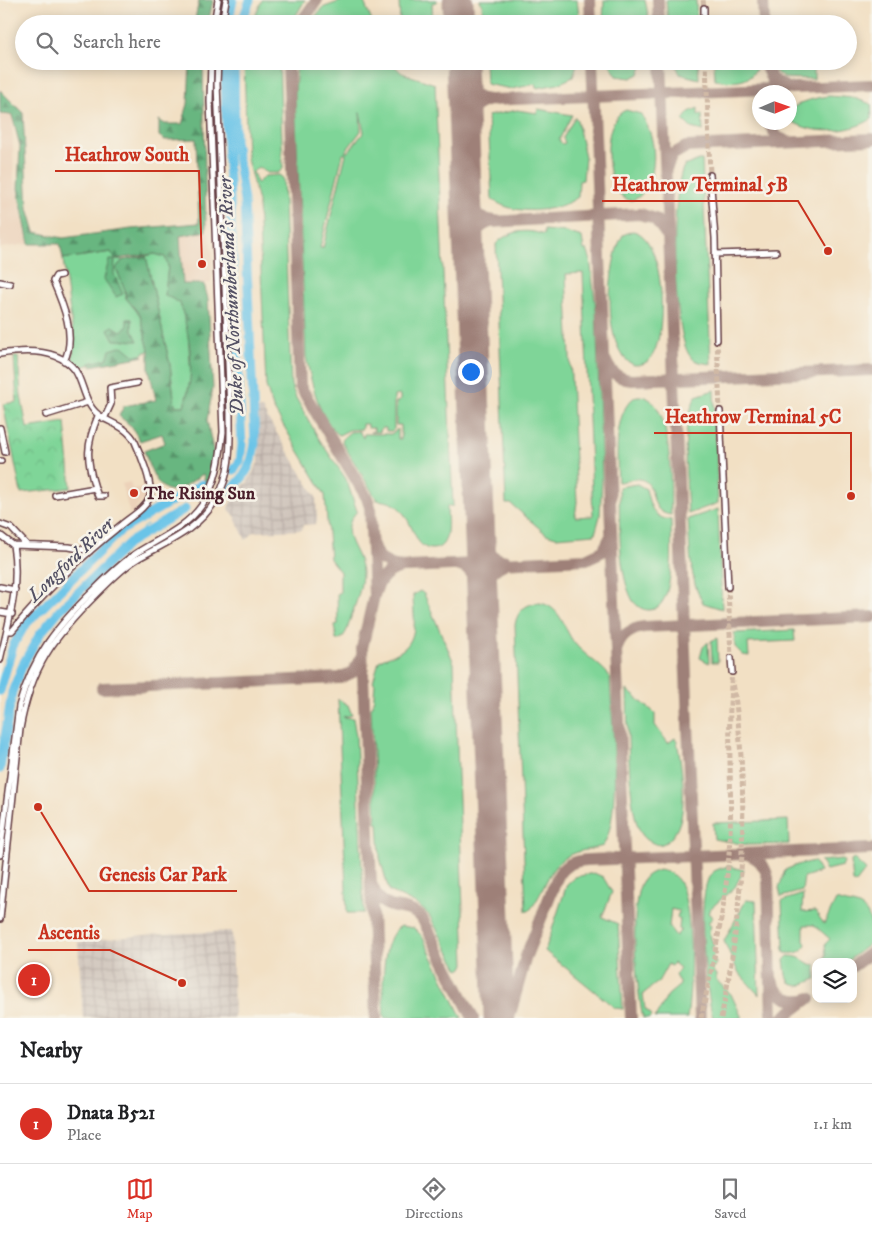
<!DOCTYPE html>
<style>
:root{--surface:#fff;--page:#f6f6f6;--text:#202124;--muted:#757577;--line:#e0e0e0;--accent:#d93025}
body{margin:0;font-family:"IM FELL DW Pica",serif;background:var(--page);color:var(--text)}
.controls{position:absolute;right:15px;bottom:15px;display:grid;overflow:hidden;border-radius:10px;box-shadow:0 2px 12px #0003}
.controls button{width:45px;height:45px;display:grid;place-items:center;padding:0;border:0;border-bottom:1px solid var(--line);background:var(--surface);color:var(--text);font:25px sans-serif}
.compass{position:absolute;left:752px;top:85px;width:45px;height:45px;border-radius:50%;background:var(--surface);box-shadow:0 2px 12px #0003;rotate:88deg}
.you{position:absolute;left:470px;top:371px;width:18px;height:18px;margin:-12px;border:4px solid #fff;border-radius:50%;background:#1a73e8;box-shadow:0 0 0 8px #1a73e833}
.badge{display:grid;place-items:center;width:32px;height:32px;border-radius:50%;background:var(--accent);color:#fff;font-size:16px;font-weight:700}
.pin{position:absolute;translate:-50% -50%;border:2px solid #fff;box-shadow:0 1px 5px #0006}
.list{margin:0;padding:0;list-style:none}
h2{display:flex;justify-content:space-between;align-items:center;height:65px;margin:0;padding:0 20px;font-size:21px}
h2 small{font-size:16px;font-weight:400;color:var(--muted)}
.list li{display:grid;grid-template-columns:32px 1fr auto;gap:15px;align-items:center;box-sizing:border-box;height:80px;padding:0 20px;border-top:1px solid var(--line)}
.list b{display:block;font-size:19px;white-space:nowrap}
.list p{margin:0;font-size:16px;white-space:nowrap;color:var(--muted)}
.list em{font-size:16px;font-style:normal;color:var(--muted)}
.icon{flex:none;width:28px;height:28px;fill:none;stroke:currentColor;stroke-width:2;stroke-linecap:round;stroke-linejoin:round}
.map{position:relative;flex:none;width:872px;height:1018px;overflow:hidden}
.search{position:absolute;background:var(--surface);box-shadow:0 2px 12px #0003;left:15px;right:15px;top:15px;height:55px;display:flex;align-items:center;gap:12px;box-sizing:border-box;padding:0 18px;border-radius:28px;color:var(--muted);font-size:19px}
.sheet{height:145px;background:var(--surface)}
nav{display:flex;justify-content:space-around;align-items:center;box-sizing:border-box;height:70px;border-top:1px solid var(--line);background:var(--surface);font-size:14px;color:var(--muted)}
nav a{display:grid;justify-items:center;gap:2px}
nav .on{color:var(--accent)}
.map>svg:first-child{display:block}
</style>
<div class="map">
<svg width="872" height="1018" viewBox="0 0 872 1018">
<defs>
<pattern id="industrial-grid" width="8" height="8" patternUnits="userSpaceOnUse" patternTransform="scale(1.25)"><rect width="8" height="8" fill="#cdc2b9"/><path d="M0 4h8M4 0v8" fill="none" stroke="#b2a69f"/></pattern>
<pattern id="forest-firs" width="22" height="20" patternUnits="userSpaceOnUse" patternTransform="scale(1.25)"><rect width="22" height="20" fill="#67b680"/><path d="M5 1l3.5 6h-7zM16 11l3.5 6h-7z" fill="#579369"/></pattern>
<pattern id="park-crowns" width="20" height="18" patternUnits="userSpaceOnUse" patternTransform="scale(1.25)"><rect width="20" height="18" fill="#7fd598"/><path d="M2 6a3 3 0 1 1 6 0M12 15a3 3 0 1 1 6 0" fill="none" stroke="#6fb683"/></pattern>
</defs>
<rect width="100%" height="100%" fill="#f7f3e8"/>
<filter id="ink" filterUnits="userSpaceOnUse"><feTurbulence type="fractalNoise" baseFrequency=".02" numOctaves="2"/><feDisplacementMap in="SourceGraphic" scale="10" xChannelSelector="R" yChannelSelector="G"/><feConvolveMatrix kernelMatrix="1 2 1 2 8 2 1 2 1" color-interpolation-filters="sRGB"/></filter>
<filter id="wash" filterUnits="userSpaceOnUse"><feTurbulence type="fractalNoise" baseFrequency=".0096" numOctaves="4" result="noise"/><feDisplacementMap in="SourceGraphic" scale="20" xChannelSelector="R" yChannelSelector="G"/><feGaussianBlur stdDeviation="1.12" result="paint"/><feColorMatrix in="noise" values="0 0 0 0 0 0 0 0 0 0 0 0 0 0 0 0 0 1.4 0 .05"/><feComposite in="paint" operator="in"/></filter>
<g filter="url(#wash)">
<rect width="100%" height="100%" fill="#f2e0c4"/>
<path fill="#ecd2b9" d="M0,114L12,115L14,180L28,244L0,248Z
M209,232L213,256L211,283L183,284L180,235Z
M130,482L132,489L147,487L148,495L130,515L122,484Z"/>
<path fill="url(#industrial-grid)" d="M258,409H262L316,497L317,519L316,524L303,525L302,530L254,532L246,540L236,520V517L228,508L235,493L247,483L259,461Z
M232,931L234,1018H83L78,942L145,935Z"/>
<path fill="#7fd598" stroke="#647a62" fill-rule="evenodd" d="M262,0H305L291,24H252Z
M344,0H361L364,2L373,24H310L322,8Z
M399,0H437V2L432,3L433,24H400Z
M480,0H577L580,24H483L482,3H480Z
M604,0H645L650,24H603Z
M666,0H696L697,24H668Z
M244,61H279L283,169L278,173H267L258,167L253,172L257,183L265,176L279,175L283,178L291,385L296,398L319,439L346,479L357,511C336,536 360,548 362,572C362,588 356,602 351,617C348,626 347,635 339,640H336L335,625L338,624L337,593H340V572L330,559L325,495L273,408L266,386L258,202L247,159Z
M297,61H389L402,73L435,84L453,506H447C447,519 452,549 432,549C427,549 422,546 419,542C412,531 409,518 399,508C393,502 385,501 377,500L342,442L343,438L350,432L359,431L363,438L364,434H391L398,429V439H401V425H396V402L400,401V395L394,396V429L392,431H386V428H381L380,432H370L374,431V428H368V424H362V429L349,430L339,435C319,419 311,381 306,357L295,95ZM360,112L364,132L348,152H345L361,131ZM343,154H346L323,248H320Z
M485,61H578L573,77L558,84L537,88L536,84L512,89L486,84Z
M608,61H645L639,74L631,78L617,76Z
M674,61H698L699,79L680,74Z
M714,61H756L758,62C754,84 734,83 715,80Z
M772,61H814V79L784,78L776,72Z
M829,96L854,98L871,104L872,119C849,133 813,136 790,120V110C801,101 815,98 829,96Z
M698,108V115L702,114L703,131L691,128L683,120L689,112Z
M538,109L572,115L559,140L562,144L565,143L563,138L575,117L577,120L585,157L583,180L579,181L578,197C557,213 512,216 492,199L488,116L517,110L537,113Z
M626,110L641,114C653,133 656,152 652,173C648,190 632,214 617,190C605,172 602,119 626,110Z
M699,160H702L711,364C704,363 694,362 690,356C672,333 670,191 684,166Z
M544,230L566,232L582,237L584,250H587L590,258L596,310L602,480L600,516L595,534L556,537L546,534L511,504H506L496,244C508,231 527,228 544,235ZM583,273L593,516L575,517L577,502L566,274Z
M632,231C666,234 669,341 649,360C645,364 640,365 634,365C601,352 607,260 623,235Z
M112,252L115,259L123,260L116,268L125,290L126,298L140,315L149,350L141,355L107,359L79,368L72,363L74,342L63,259Z
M155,254L165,257L168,265L165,295L180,303L188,331L191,378L184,406H175L170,365L146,256Z
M714,390L718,503L688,514C687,478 679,430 696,396Z
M637,396C675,393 670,489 671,515C645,512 660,482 639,479C632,478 625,482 618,482C617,458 613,408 637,396Z
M637,484L646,489C650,505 652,518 671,520C671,539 677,610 649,610C642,610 637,606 633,601C617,572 620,520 619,487Z
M718,509L722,609L703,603C689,579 690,547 688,519Z
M420,591L424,594L454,663L465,964L463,968L459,970L429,915L418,905L389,891L380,858L378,823H376L371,707L373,706L375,683L373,682L379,661C385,656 394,656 401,651C420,638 413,615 413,595Z
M540,603C563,607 563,631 577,646C587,657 603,666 610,677C611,717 623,814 603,846C591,850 576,850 566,857C548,867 544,894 529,911H526L515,625C517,611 526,603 540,603Z
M794,630L795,641L748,643L749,656L743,655L735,647L734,633Z
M717,638L718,662H712L711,641Z
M708,642L709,663L700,658L703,647Z
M627,690L655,713V725L668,743L675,738L677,741C682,769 694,833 660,845C653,844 645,840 641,833C627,811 628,720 627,690Z
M338,699L348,705L352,715L343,717L353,718L356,736L364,913H347Z
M788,820L789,844L747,845L714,839L713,823Z
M842,859L844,862L842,866L826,870L820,861Z
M854,859L866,870L856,883L853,882L851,861Z
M814,861L820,872L804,877L802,891L781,897L779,888L785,870L797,865Z
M728,866L744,870L735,887L710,909L708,913L713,917L708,923L711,926L709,932L714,946L711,948L715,954L712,957L716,963L713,971L716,975V980L731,994L742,1018H713C706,994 695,893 711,874C715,869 723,868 728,866Z
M659,870C669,871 677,876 681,885C693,914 692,987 687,1018H655L668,995L680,985L675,975L680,968L674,963L671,966L668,964L658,982L643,994L645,1009L652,1015L650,1018H643C637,994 628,900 643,880C647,874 653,872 659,870ZM671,909L679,911L677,917L680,919L679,929L681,930L676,936L669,927Z
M594,873L603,877L612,892L602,917L618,924L623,1009L615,1008L545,951L567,884L575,877Z
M803,894L802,912L815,911L824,924L836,900C843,903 849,903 856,905C872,910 872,928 872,942L846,962H822L826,956L825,944L830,939L814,925H804V940L806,944C802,953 795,954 786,953L784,950L782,901Z
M746,900L756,901L759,995L738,972L724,941Z
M401,926L414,928L422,936L462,1018H384C383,997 379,937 401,926Z
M788,956C805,956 803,964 816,965V979L799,986L791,984L786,975L784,960Z"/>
<path fill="url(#forest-firs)" stroke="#586a56" d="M199,0H213L208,24H194Z
M190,61H203L206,231L180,236L183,284H204L208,299L213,388L207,420L216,465L209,486L206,484L203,474C195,479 185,487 176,490C157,495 149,464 144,451L165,443L162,434L140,441L131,426L119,416L124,406L156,400L149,369V350L140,315L126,298L125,290L116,268L123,260L146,256L170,365L175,406H184C196,371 190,337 180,303L165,295L168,266L165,257L155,254L115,259L111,252L63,259L60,244H29L18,189L20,146L12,115L0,114V90L23,113L28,208L35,232L63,238L131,229L199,223L196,139L165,140L159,136V120L165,124H182L188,104Z
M109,260H115L114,274L123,294L116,297L104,279Z
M127,319H132V329L138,341L114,340L108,329L113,326L121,331L127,327Z
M123,346L134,355L144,356L91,366L90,363L107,359L110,350Z"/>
<path fill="url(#park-crowns)" stroke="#647a62" d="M14,357H18L21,396L27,428L65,422L71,488L21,493L3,404L17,402Z"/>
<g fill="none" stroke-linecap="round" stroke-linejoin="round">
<path stroke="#6ac4e8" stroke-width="1" d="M141,533L143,527L147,525"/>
<path stroke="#6ac4e8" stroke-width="9" d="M228,24L233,0
M241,24L250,0
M225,61L226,119L242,445L240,461L234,470
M228,491C246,479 252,463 255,443L244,201L235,141L234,61
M0,691L13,646L25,625L120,531L202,484
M0,769L12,692L24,662L40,634L59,611L130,542L185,509"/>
<path stroke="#9e8078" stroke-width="12" d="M458,0V3
M590,0L591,24
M658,0L659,24
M763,0L764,24
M300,24L317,0
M288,61L300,386L367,498L370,507L374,596L362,648L376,1018
M592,61L631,1018
M661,61L700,1018
M765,65L772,80L788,88
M461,73C464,89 474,98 489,100
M768,122L777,137L788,142
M463,128C466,113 474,104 490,100L872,85
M666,169L672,155L686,147L872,139
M466,194C470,209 478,219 495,221
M469,272C469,251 467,230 490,222L640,214L655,219L666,234
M606,361C610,372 619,379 632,380L872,370
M479,511C487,530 474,555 506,561
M373,545C378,562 391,567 408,567L586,559L603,551L611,536
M457,565C484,572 480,595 483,616
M375,593C379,579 387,570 402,567
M483,595C484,580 491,570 504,564
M617,648C621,635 631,629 644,627L872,617
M102,688L340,678L353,672L361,657
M746,854C759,857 765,866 768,878L772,1018
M373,887C382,916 406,901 422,918L473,1018
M853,966L872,952
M772,980C777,998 794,1004 810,998
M509,1018L526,956L557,878C563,865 573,861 587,860L872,849
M783,1018L808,999"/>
<path stroke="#9e8078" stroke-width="31" d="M458,3L459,24
M461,61L499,1018"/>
</g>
</g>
<g filter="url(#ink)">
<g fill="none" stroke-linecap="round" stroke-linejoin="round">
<path stroke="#d0b9a5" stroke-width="5" stroke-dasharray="5 2.5" stroke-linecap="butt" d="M703,0L704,8
M706,61L710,175
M717,340L720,411
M728,587L731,658
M701,1018C714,958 728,897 730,835C732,780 727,726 732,672
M721,1018C744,909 750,793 733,682"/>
<g stroke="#633c42" stroke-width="8">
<path id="minor" d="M704,8V24
M214,24L218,0
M222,24L226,0
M710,175L715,238L717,340
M715,254L776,252
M61,275L56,276L53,281C63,304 77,337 64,361
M0,282L10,284
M0,354C24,350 58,348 75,370C81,379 83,391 88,401C97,424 124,420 135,442C140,453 153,484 150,496C147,508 130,517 121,525C83,555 43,594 12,631H8
M720,411L728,587
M46,415L88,402
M104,419L111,404L110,388L137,383
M0,428L5,452
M0,461H1
M95,488L98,496H104
M55,495L95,488C86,459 86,445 98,416
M0,524L11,528L26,544
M0,535L13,545
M13,545L69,547L90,551
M0,587L15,590
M0,612L12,614
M731,658L732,672
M0,660C9,620 20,586 13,545
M0,855L19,706C33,655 58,625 95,589C108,576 122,562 138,552C160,538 187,527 202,505C217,483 220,457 223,432L210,101L211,61
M0,919L20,729C31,666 53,638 97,594C109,582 122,568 137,559C167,542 199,530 217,498C232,472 230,442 230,413L217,84L218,61"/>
</g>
<use href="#minor" stroke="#fff" stroke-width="5"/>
</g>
</g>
<circle fill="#c8321e" stroke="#f7f3e8" stroke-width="2" cx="134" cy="493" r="5"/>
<g text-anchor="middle" stroke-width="5" stroke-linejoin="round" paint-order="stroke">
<g font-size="18" font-weight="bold" fill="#4a1f2b" stroke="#f7f3e8" text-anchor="start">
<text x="144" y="499">The Rising Sun</text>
</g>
<g font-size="19" font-style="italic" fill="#545164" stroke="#f7f3e8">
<text transform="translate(230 296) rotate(-93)" y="7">Duke of Northumberland's River</text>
<text transform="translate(70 559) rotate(-44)" y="7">Longford River</text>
</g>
</g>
<path fill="none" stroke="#c8321e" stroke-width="2" d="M202 264L199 171H55M828 251L798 201H602M851 496L851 433H654M38 807L89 891H237M182 983L110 950H28"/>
<g fill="#c8321e" stroke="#f7f3e8" stroke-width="2">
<circle cx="202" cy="264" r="5"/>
<circle cx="828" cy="251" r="5"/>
<circle cx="851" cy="496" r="5"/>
<circle cx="38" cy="807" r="5"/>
<circle cx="182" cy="983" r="5"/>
</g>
<g font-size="19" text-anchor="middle" font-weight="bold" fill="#c8321e" stroke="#f7f3e8" stroke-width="5" stroke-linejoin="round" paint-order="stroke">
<text x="127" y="161">Heathrow South</text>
<text x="700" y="191">Heathrow Terminal 5B</text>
<text x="753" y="423">Heathrow Terminal 5C</text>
<text x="163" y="881">Genesis Car Park</text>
<text x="69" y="939">Ascentis</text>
</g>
</svg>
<div class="controls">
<button><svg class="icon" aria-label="layers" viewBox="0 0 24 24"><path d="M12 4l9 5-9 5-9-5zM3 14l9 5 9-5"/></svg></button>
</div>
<svg class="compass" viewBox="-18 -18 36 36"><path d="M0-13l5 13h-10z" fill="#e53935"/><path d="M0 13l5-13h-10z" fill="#757577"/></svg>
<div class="you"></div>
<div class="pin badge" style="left:34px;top:980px">1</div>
<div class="search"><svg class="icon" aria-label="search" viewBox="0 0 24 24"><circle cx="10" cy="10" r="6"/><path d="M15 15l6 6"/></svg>Search here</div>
</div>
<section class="sheet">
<h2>Nearby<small></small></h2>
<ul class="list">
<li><span class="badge">1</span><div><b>Dnata B521</b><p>Place</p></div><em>1.1 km</em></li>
</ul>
</section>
<nav>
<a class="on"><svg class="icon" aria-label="map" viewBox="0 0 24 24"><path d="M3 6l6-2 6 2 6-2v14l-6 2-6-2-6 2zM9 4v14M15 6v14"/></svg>Map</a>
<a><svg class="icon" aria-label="directions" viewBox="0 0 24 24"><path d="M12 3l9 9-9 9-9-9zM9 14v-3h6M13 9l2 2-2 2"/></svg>Directions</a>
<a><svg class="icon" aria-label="saved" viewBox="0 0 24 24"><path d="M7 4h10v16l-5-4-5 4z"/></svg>Saved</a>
</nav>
